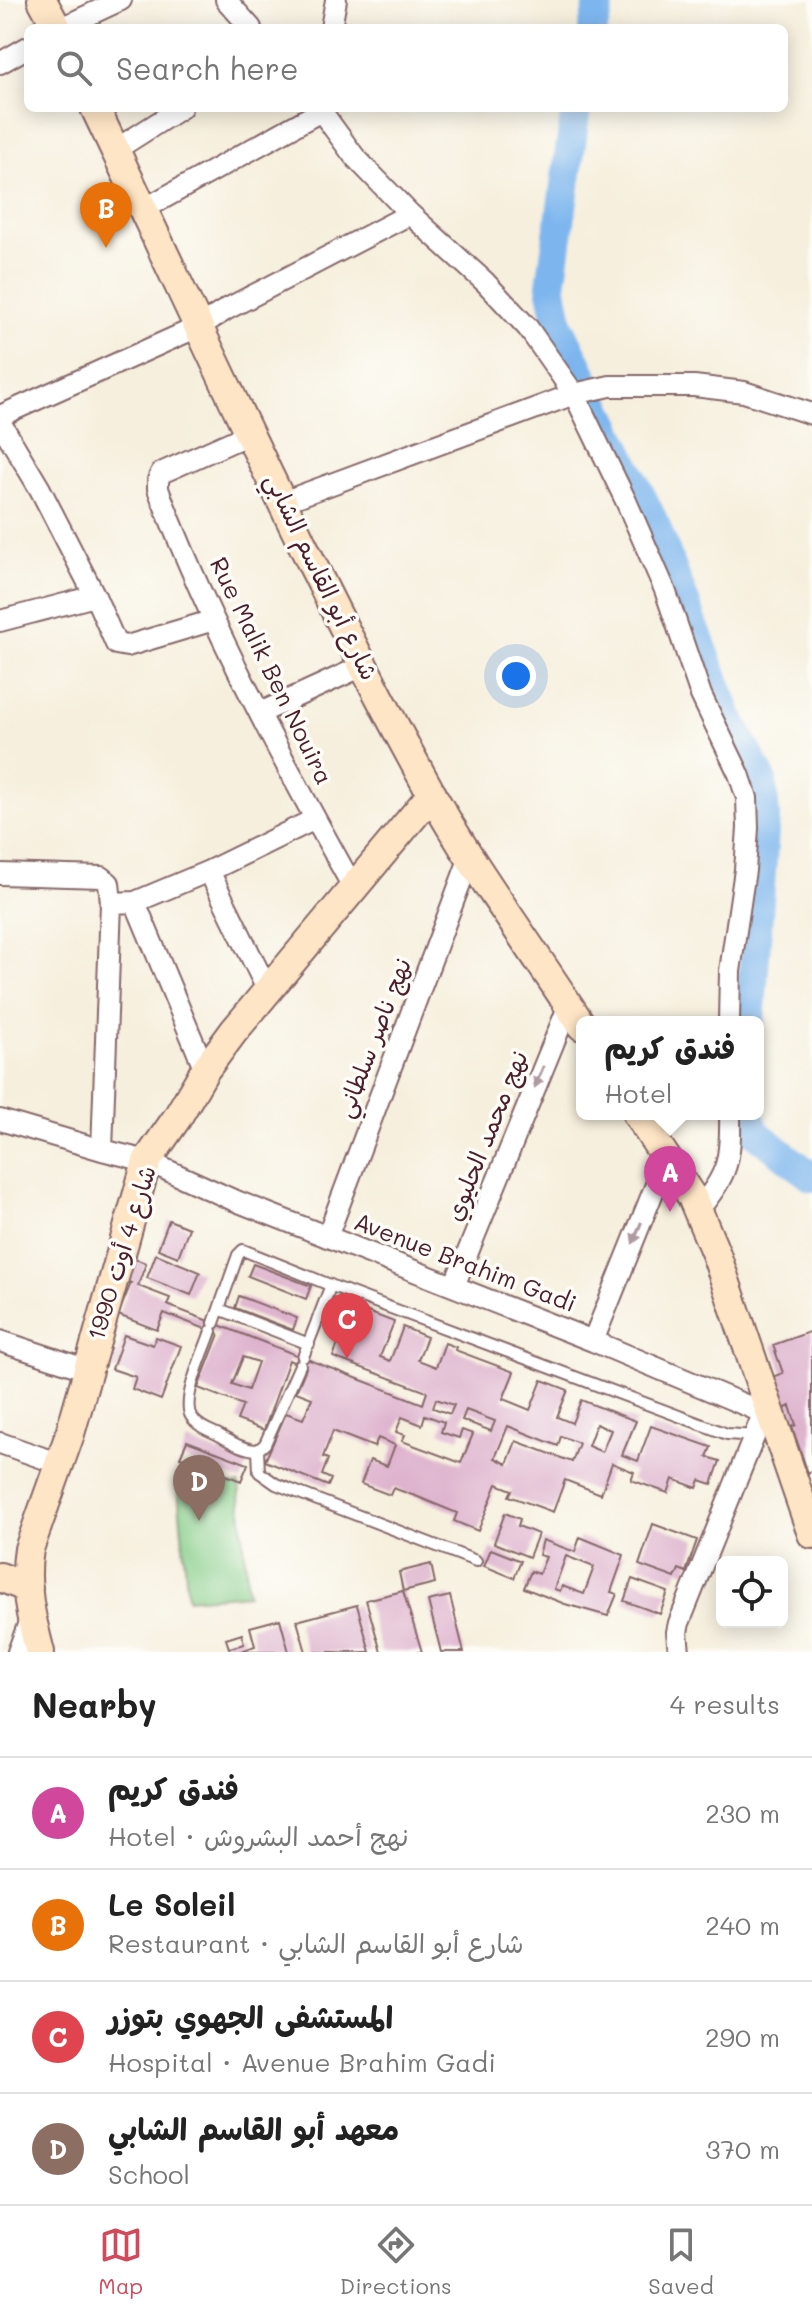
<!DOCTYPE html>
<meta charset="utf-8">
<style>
:root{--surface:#fff;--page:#f6f6f6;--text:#222;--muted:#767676;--line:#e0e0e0;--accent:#d1495b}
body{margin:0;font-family:Mali,"Playpen Sans Arabic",sans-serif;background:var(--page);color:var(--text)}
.controls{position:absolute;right:24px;bottom:24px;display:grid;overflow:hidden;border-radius:12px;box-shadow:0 4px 20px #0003}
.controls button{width:72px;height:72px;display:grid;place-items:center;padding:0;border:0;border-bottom:2px solid var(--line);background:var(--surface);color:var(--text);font:40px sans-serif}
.you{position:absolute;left:516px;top:676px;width:28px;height:28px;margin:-20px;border:6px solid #fff;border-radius:50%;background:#1a73e8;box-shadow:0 0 0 12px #1a73e833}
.badge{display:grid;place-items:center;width:52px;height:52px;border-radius:50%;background:var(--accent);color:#fff;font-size:26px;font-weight:700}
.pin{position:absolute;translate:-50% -66px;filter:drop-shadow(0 2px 4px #0008)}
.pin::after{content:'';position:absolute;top:42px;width:28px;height:24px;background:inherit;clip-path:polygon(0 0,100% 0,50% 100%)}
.popup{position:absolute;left:576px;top:1016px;width:188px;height:104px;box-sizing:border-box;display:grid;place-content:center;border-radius:12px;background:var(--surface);filter:drop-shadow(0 2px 6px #0005);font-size:26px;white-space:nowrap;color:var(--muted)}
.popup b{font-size:30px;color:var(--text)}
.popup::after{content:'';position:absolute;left:50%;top:100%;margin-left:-16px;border:16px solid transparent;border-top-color:var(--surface)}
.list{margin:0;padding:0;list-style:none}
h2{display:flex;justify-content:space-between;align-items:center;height:104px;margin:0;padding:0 32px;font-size:34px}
h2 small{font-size:26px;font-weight:400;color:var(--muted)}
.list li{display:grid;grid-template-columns:52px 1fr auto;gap:24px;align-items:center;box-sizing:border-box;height:112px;padding:0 32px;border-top:2px solid var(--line)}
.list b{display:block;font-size:30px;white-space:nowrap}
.list p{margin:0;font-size:26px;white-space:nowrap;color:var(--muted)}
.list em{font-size:26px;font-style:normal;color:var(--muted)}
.icon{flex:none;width:44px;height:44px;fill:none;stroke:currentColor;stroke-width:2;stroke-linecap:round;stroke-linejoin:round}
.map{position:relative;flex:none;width:812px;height:1652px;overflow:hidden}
.search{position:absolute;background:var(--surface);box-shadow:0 4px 20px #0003;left:24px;right:24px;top:24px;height:88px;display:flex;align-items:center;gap:20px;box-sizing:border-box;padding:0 28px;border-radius:12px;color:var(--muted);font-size:30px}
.sheet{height:552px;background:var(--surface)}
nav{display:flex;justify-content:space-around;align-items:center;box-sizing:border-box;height:112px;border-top:2px solid var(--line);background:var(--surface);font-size:22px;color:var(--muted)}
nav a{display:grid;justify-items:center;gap:4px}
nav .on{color:var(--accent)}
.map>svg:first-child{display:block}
</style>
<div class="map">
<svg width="812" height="1652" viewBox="0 0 812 1652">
<rect width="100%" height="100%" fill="#fdfcf7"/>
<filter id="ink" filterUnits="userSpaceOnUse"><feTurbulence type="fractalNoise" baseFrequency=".0125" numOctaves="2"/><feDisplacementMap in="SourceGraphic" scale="16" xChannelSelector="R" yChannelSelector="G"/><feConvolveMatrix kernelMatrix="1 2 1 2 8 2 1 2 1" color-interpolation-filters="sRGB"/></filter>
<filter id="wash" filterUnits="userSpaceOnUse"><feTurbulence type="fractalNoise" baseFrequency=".006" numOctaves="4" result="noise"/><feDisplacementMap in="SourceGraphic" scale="32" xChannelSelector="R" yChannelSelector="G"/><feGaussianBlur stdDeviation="1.8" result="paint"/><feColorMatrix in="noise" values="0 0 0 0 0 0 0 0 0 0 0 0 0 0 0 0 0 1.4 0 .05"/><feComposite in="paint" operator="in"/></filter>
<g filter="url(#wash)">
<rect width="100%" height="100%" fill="#f6efdd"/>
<path fill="#86cd89" stroke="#68765a" stroke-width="2" d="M239,1484L248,1594L188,1599L178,1489Z"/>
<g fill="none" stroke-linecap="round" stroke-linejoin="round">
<path stroke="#7db6ee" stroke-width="30" d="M593,28L600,0
M576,108L551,285L559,326L655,525L728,715L762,780L765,818L750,1022
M748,1114L756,1133L812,1177"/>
</g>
<g id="blocks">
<path fill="#deb3ce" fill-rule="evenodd" d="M169,1220L189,1228L178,1257L158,1249Z
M121,1254L146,1263L138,1286L170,1298L167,1305L423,1404L427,1392L333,1357L339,1341L353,1347L358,1334L326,1322L334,1299L394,1322L380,1357L390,1361L403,1327L427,1337L418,1360L436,1367L445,1343L456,1347L455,1350L514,1372L503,1399L530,1410L542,1380L568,1390L557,1417L572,1423L581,1400L636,1421L622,1455L638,1461L651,1426L711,1447L707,1457L720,1461L712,1484L700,1480L697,1488L673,1479L668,1493L631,1480L634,1472L612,1463L601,1494L565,1480L553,1512L509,1496L512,1490L497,1484L478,1531L454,1521L457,1513L418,1497L393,1488L390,1495L361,1484L370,1460L387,1466L395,1445L378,1438L374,1447L333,1431L323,1457L328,1459L322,1475L331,1479L328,1486L265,1461L286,1413L303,1419L312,1398L296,1392L306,1368L289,1360L264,1430L237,1420L243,1405L198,1388L219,1334L164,1313L157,1330L118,1315L131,1283L114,1278ZM243,1357L258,1362L248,1390L232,1384ZM436,1399L454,1405L450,1414L433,1408ZM466,1410L495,1421L491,1431L462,1420ZM425,1415L444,1422L441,1432L459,1438L462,1430L473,1434L461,1463L402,1441L405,1435L396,1432L402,1417L422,1425ZM596,1424L611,1430L602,1452L588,1446ZM508,1426L558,1446L561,1436L579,1443L572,1462L516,1441L507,1464L495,1458Z
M156,1254L200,1272L191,1295L147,1278Z
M253,1264L311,1286L306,1299L248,1276Z
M239,1296L297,1318L293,1330L235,1308Z
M812,1331V1471L808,1473L792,1427L796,1425L790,1406L784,1409L772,1377L783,1373L773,1345Z
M124,1335L153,1345L156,1337L181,1346L161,1400L132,1389L136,1377L112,1369Z
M187,1441L248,1464L241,1481L180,1457Z
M505,1513L520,1519L518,1526L538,1534L529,1557L494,1543Z
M653,1524L697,1540L686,1572L679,1569L675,1578L639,1565Z
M580,1537L624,1555L611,1592L617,1594L608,1616L565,1604L524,1588L531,1571L539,1574L546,1557L539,1555L543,1540L575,1552ZM566,1556L594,1567L584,1594L562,1586L560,1591L554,1589Z
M491,1549L521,1561L514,1578L484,1566Z
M431,1564L435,1583L403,1591L399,1572Z
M632,1579L668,1592L660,1614L624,1601Z
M403,1591L422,1652H381L366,1600Z
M450,1596L464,1652H441L428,1601Z
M357,1605L370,1652H306L297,1621Z
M280,1619L289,1652H239L255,1646L250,1627Z
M242,1634L244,1644L229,1648L226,1639Z"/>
</g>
</g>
<g filter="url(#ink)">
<use href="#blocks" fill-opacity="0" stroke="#866869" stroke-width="2"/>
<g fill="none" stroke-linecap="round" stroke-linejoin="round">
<g stroke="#866869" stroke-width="14">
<path id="lane" d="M219,1309L309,1344
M214,1323L238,1255L243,1250L335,1287L727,1434L755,1436
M211,1331C205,1350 181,1399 191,1416C197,1426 208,1430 217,1434C230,1441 243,1450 258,1450L265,1444L300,1365
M303,1357L331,1285
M258,1450L259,1472L276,1484L476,1561"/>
</g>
<g stroke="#866869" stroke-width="24">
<path id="street" d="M226,0L251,28
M61,28L121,0
M331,28L336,0
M0,63L28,47
M319,108L354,156L410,214L485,282L528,328L574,394L626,501L665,590L701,695L739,774L747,798L748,828L745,870L730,971L729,1022
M115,150L181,108
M144,209L321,111
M0,416L200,326L227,309L410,214
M0,422L40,489L95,596L116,644L127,646L214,620
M251,433L161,473L158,480V489C211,627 281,758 353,887
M283,502L574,394L610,386H694L744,392L812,414
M0,621L95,596
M260,713L365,665
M209,871L268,991
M0,874L102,877L109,883L111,903L102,1150
M135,902L205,1070
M111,903L135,902L209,871L315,819
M0,1120L102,1150L147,1161L231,1199L593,1341L764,1413
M698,1210C728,1175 731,1160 730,1114
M327,1237L470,857
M454,1286L569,1005
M0,1341L88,1370
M593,1341L666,1160
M0,1443L60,1464
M18,1652L31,1617
M679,1652L677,1632L679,1623L768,1402"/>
</g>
<g stroke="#866869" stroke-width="32">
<path id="secondary" d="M42,0L57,28
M95,108C205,337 308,570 431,793C476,874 533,948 582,1026
M637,1114L692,1197L716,1254L812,1534
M0,1577L28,1588
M40,1652C31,1618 23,1585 29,1549L70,1434L147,1161L177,1118L205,1070L234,1031L432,794"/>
</g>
<use href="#lane" stroke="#fff" stroke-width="10"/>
<use href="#street" stroke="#fff" stroke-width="20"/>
<use href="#secondary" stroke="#fee5c5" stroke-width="28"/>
</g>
<defs><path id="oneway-solid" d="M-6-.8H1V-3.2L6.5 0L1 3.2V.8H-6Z" transform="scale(2)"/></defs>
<g fill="#ae9aa0">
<use href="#oneway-solid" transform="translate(539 1077) rotate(112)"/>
<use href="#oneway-solid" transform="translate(637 1233) rotate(112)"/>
</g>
</g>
<g text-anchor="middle" stroke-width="7" stroke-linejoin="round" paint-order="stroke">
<g font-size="24" fill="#4a1f2b" stroke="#fdfcf7">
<text transform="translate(321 577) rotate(64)" y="8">شارع أبو القاسم الشابي</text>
<text transform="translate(271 671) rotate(64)" y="8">Rue Malik Ben Nouira</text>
<text transform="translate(374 1038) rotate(-69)" y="8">نهج ناصر سلطاني</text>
<text transform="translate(487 1136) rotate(-68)" y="8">نهج محمد الحليوي</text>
<text transform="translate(122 1253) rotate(-73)" y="8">شارع 4 أوت 1990</text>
<text transform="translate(465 1263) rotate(21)" y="8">Avenue Brahim Gadi</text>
</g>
</g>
</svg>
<div class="controls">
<button><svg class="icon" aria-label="locate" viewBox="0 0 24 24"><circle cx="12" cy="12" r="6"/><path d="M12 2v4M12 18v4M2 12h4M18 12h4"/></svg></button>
</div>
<div class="you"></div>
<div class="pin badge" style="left:670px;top:1212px;background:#d1479c">A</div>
<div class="popup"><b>فندق كريم</b>Hotel</div>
<div class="pin badge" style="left:106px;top:248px;background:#e8710a">B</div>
<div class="pin badge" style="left:347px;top:1359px;background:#e0444e">C</div>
<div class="pin badge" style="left:199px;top:1521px;background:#8d6e63">D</div>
<div class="search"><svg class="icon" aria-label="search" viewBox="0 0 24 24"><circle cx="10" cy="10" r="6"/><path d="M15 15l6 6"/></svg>Search here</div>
</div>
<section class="sheet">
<h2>Nearby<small>4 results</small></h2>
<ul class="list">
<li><span class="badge" style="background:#d1479c">A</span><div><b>فندق كريم</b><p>Hotel · نهج أحمد البشروش</p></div><em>230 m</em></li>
<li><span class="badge" style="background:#e8710a">B</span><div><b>Le Soleil</b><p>Restaurant · شارع أبو القاسم الشابي</p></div><em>240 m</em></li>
<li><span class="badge" style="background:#e0444e">C</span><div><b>المستشفى الجهوي بتوزر</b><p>Hospital · Avenue Brahim Gadi</p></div><em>290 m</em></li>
<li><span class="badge" style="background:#8d6e63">D</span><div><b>معهد أبو القاسم الشابي</b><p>School</p></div><em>370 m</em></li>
</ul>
</section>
<nav>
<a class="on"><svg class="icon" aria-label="map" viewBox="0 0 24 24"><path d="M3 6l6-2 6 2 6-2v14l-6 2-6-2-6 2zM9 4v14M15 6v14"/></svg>Map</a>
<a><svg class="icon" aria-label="directions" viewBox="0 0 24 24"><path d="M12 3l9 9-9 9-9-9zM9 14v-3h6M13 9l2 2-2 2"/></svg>Directions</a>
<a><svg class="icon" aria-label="saved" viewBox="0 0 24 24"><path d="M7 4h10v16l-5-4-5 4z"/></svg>Saved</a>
</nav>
